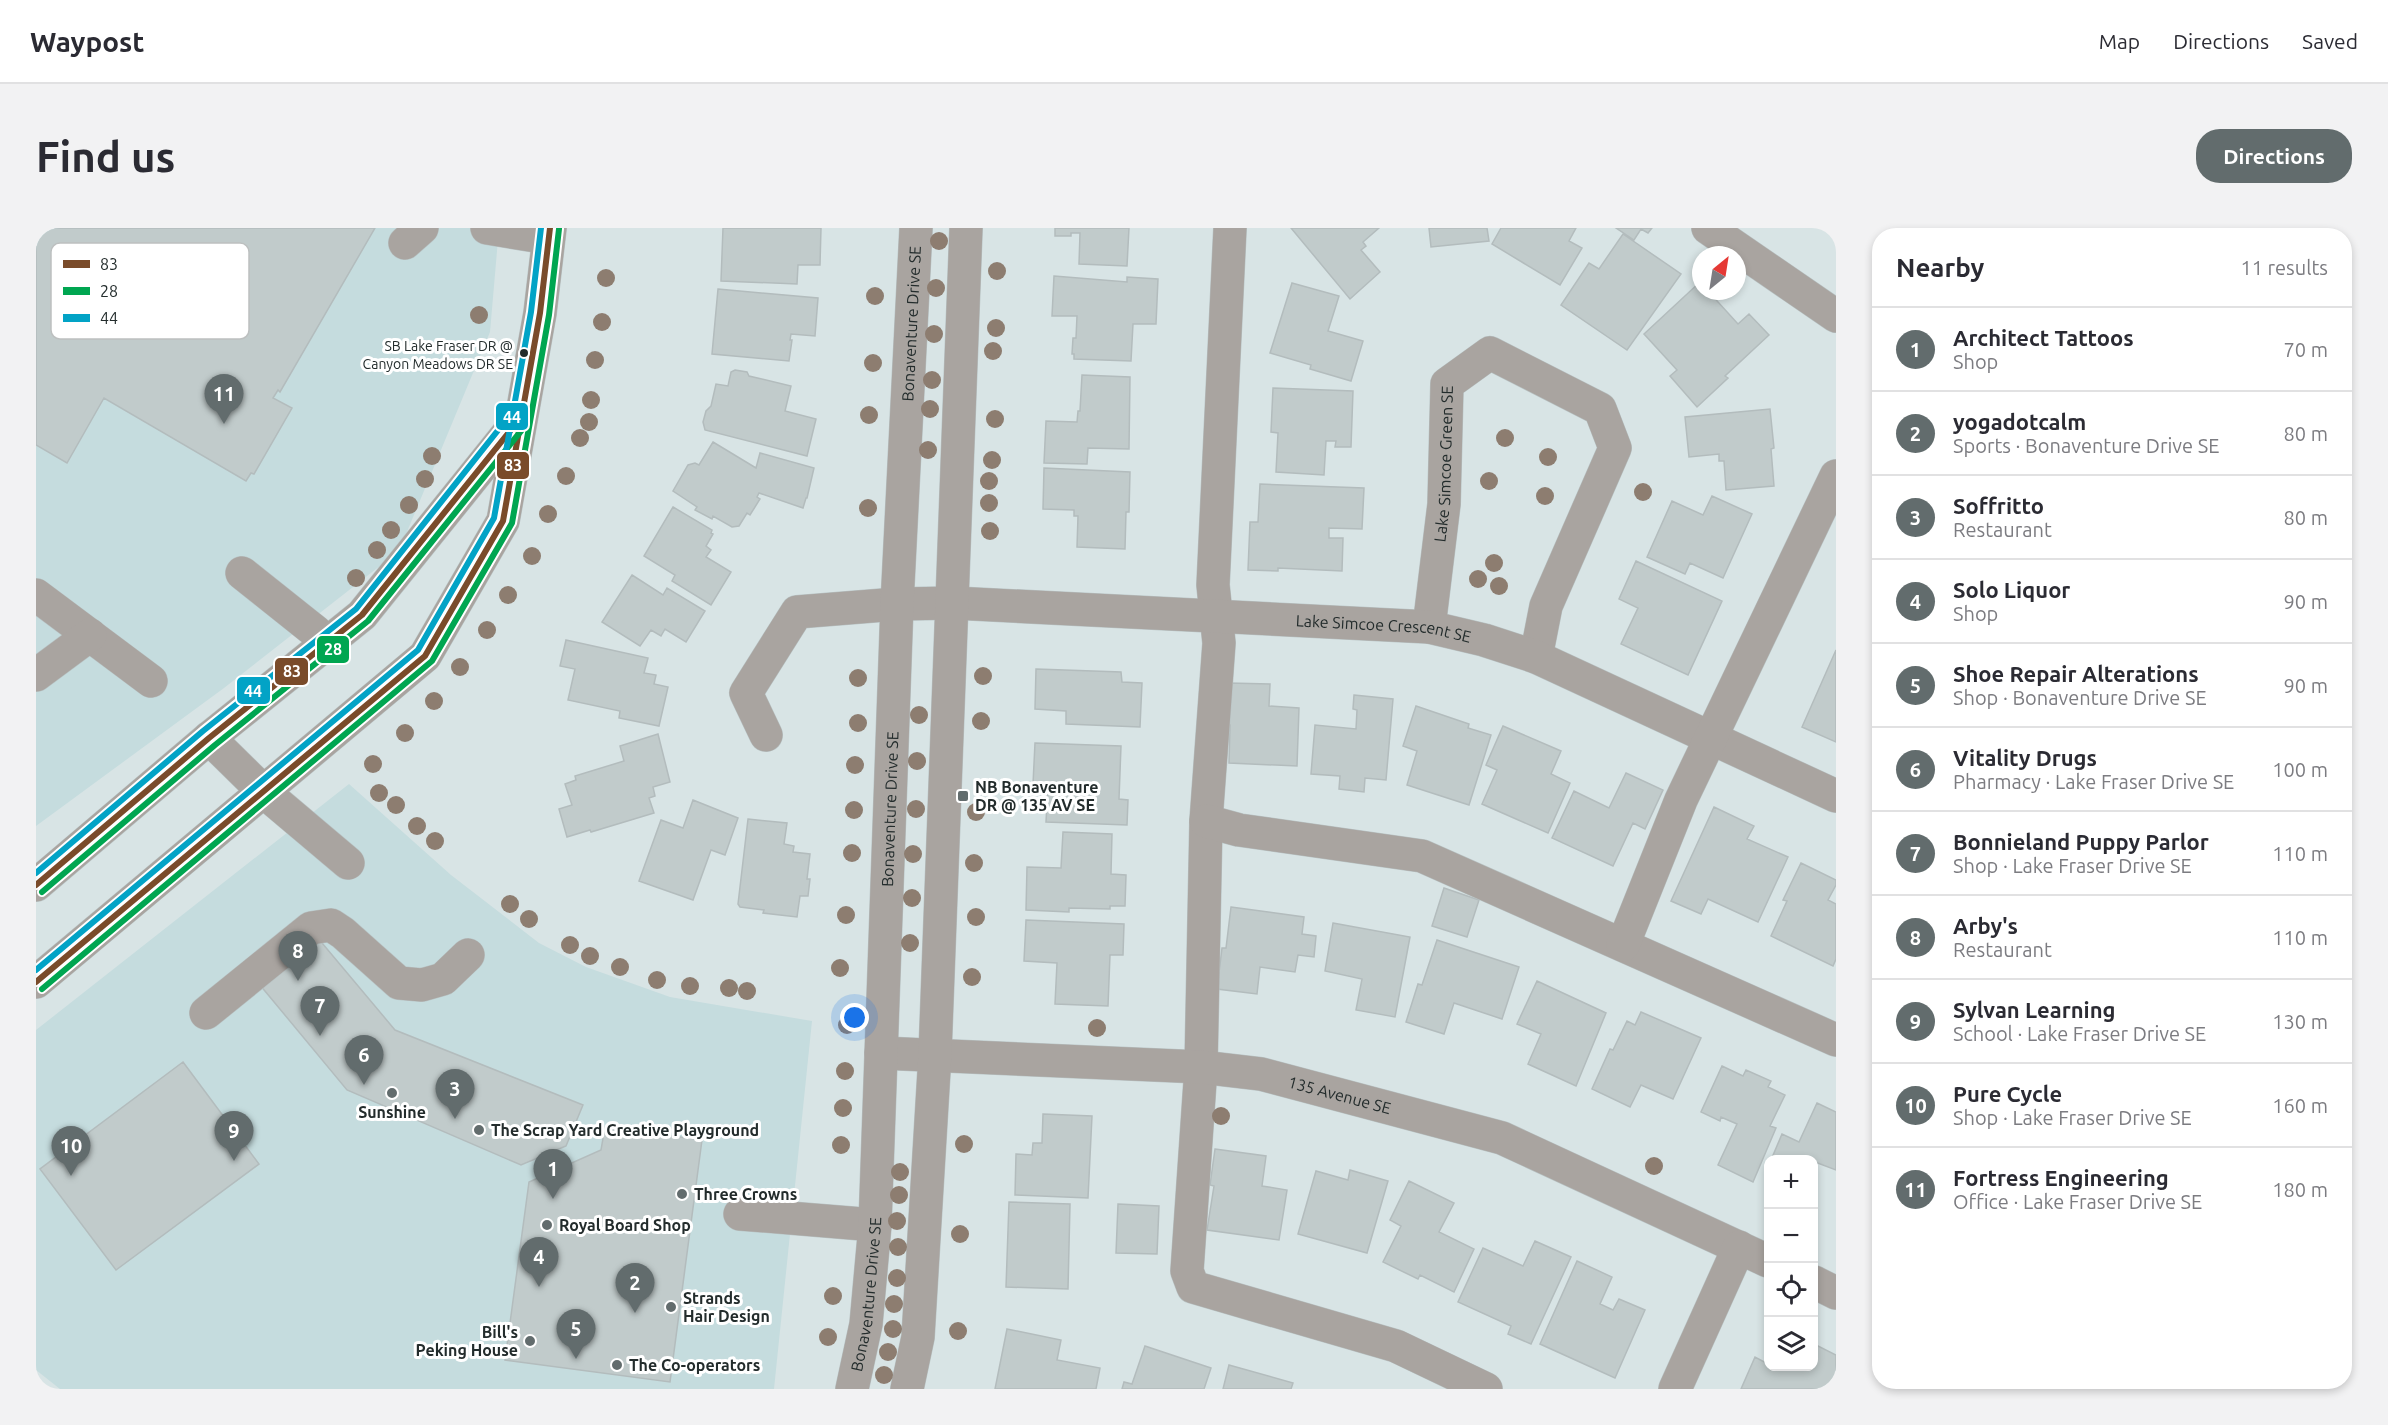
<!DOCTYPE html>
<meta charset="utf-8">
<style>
:root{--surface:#fff;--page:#f2f2f3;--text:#2b2b33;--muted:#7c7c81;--line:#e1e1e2;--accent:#626c6d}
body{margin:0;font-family:Ubuntu,sans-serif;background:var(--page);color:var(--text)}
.controls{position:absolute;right:18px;bottom:18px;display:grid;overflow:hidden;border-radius:12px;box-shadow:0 3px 9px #0003}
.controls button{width:54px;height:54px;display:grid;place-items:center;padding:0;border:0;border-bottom:2px solid var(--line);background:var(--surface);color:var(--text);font:30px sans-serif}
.compass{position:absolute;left:1656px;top:18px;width:54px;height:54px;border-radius:50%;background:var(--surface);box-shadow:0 3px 9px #0003;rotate:30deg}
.you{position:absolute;left:819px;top:790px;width:21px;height:21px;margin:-15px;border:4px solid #fff;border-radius:50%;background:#1a73e8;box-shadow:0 0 0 9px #1a73e833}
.badge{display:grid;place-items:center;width:39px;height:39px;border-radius:50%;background:var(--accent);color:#fff;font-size:20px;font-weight:700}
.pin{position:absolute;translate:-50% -50px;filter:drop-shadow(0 2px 3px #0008)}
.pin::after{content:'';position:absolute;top:32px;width:21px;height:18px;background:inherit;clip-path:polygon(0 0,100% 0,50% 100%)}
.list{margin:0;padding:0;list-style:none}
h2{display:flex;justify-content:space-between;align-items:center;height:78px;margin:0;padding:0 24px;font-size:26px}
h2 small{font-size:20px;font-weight:400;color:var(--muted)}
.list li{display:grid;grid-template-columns:39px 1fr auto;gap:18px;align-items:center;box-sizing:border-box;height:84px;padding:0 24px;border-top:2px solid var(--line)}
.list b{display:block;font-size:22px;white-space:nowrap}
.list p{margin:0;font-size:20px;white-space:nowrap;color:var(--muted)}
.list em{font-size:20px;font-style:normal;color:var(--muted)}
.icon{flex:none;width:33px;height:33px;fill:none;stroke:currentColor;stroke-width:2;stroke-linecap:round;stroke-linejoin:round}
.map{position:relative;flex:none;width:1800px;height:1161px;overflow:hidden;border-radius:24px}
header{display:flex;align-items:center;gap:36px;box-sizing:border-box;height:84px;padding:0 30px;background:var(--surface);border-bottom:2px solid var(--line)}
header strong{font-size:28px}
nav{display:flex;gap:33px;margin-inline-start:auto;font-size:21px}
.intro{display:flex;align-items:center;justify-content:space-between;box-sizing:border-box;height:144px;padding:0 36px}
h1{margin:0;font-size:42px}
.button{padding:15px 27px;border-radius:24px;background:var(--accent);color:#fff;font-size:21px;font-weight:700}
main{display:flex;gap:36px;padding:0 36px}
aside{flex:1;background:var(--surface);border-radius:24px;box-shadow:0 3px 9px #0003}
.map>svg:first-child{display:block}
</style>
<header>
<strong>Waypost</strong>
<nav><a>Map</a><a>Directions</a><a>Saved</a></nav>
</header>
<div class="intro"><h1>Find us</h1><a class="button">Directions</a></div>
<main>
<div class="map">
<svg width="1800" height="1161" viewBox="0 0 1800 1161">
<rect width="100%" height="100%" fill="#d8e4e5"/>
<path fill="#c5dcde" d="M0,0H463L454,104L363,323L188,460L0,598Z
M313,556L415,647L503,715L550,739L634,769L776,793L738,1161H24L0,1142V802Z"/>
<path fill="#c1cbcb" stroke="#b3bcbd" stroke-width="1.5" d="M0,0H339L244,164L242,162L237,170L256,180L218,246L215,245L210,253L68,170L31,235L0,217Z
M687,0H785L784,37H762L761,56L685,53Z
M1019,0H1093L1091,38L1043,36L1044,5H1035V8H1019Z
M1255,0H1343L1327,14L1330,18L1325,22L1344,44L1314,71Z
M1393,0H1451L1453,13L1395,19Z
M1465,0H1540L1533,13L1546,20L1524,57L1456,16Z
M1580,0H1616L1612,5L1605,1L1598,12Z
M1587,6L1645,46L1591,122L1525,77L1553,35L1563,41Z
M1018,48L1091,54V49L1122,51L1120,96H1097L1095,133L1038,131V126H1036L1037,110H1040L1041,88H1016Z
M1664,54L1665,63H1672L1702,96L1713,86L1733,107L1689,148L1692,150L1661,179L1634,148L1641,142L1608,106Z
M1256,55L1303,68L1292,103L1327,113L1315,153L1274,141L1275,137L1234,125Z
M682,61L782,70L779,108L755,106L754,112H756L753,133L676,126Z
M699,142L711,144L713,148L755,158L749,183L780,191L771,228L669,202L667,194L670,183L675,178L680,156L692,158L695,144Z
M1046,147L1094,149L1093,221L1052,220L1051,236L1008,235L1010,193L1041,194L1042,183H1044Z
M1237,160L1317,163L1315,219H1299L1300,213H1290L1288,247L1240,244L1242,205L1235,204Z
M1734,181L1738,220L1735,221L1738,258L1690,262L1688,233H1683V226L1653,229L1649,189Z
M677,214L720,240L724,225L778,240L771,270H770L767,280L723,265L721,269L724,271L714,287L711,285L703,298L696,299L677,288L676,291L659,282L661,279L637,263L652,237L659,235L663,237Z
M1008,240L1094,244L1093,284H1090L1089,321L1041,319L1042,288H1038V282L1007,281Z
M1224,256L1328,260L1326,301L1293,300V310H1307L1306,343L1242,340V343L1212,342L1214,294H1222Z
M1676,268L1716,286L1687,350L1654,335L1649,346L1611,329L1636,273L1667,287Z
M637,279L676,302L675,305L677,306L670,318L675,322L670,329L695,344L675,377L636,353L639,347L608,328Z
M1600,333L1686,373L1652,447L1585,416L1602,380L1583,371Z
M596,347L627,367L631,360L669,383L650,414L629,401L625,408L615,402L604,418L566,394Z
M530,412L612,430L608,445L620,447L618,456L632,459L623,498L583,490L584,483L532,472L539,441L524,438Z
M1800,422V514L1766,499Z
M1000,441L1085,444L1086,454L1106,455L1104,499L1030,496V483L999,481Z
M1192,455L1234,456L1233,478L1263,480L1261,538L1193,535L1194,497H1191Z
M1318,467L1357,471L1350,552L1329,550L1328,564L1303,561L1304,548L1275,546L1279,497L1320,501L1321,482L1317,481Z
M1380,478L1433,496L1432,500L1455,507L1433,577L1371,557L1381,523L1367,518Z
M1467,498L1525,523L1515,546L1534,555L1512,605L1446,576L1461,542L1450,537Z
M622,506L634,554L617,559L619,568L613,570L618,585L555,604L554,602L531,609L523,581L536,577L529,556L540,552L539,548L588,533L584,518Z
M999,515L1085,518L1083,571L1092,572L1091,597L1010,594L1012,557L997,556Z
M1590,545L1627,562L1609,601L1597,595L1577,638L1516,610L1538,563L1573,580Z
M657,572L702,590L689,627L675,622L657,672L603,653L625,592L647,600Z
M1678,579L1718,598L1711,611L1752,629L1722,694L1672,671L1665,686L1635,673Z
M712,591L751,595L748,616L758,618L757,624L774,626L771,651H774L772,668H764L761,689L727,685L728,682L704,679L702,676Z
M1027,604L1076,606L1075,646L1090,647L1089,678H1074V681L1033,680V684L990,682L991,639L1025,640Z
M1765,635L1800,652V657L1792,672L1800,676V731L1797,738L1735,708L1751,673L1747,672Z
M1408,660L1443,672L1431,709L1396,698Z
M1195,679L1268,689L1266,706L1280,708L1278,729L1262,727L1259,744L1224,739L1221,766L1181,761L1186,720H1190Z
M990,692L1088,696L1087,727H1074L1072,778L1019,776L1021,735L988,733Z
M1297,695L1374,709L1359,789L1320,782L1326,751L1289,743Z
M281,709L359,802L547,877L530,918L485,937L311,862L224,757Z
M1401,712L1483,739L1466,791L1418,775L1408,806L1370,794L1382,756L1386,757Z
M1501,753L1570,785L1540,858L1492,836L1505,806L1481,796Z
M1605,784L1665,810L1637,871L1605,857L1594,879L1556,861L1574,821L1577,822L1591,793L1599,797Z
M147,834L223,936L80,1042L4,941Z
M1686,838L1707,848L1710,842L1735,853L1732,859L1749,867L1734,898L1740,900L1717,954L1682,937L1701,896L1685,889L1684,893L1665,884Z
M1781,875L1800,884V942L1779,934L1778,937V932H1735L1746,906L1763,914Z
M1007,886L1056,888L1052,970L979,967L980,926L996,927L997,915H1006Z
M569,899L666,912L634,1154L469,1132L493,954L565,922Z
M1179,921L1230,928L1226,958L1251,962L1243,1012L1171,1002L1178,958L1174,957Z
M1314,942L1352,953L1331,1025L1262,1006L1280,943L1312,952Z
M1373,953L1418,975L1403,1004L1438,1021L1418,1064L1384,1047L1382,1051L1347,1034L1365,998L1354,992Z
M973,974L1034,976L1032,1061L970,1059Z
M1082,976L1123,978L1121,1026L1080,1025Z
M1499,1013L1535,1029L1495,1116L1472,1106L1475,1098L1422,1074L1447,1020L1487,1038Z
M1541,1033L1576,1049L1564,1076L1577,1082L1583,1071L1609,1082L1579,1150L1504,1116Z
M971,1101L1025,1112L1021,1132L1064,1140L1060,1161H959Z
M1778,1116L1800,1127V1153L1797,1161H1705L1719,1129L1732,1136V1138L1747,1142L1749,1138H1778Z
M1109,1118L1175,1140L1168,1161H1086L1088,1154L1096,1156Z
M1193,1137L1257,1155L1255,1161H1187Z"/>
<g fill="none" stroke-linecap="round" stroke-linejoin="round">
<g stroke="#b8c2c3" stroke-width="34">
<g id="minor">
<path d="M451,0L512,10"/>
<path d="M1194,0L1177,357L1183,415L1170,593L1165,839L1151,1043L1157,1059L1360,1118L1450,1161"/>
<path d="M1672,0L1800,88"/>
<path d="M369,15L386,0"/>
<path d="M206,345L280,404L289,417"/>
<path d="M0,367L115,453"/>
<path id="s1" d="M1393,399L1408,276L1411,156L1454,125L1564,181L1579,220L1510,378L1500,429"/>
<path d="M0,447L54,407"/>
<path id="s2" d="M730,507L710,465L761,384L861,376L918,375L1393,399L1448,412L1500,429L1800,568"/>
<path d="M173,510L228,564L312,635"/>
<path d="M1170,593L1203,602L1386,628L1800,812"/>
<path d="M0,657L173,510L326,387L483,192"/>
<path d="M1587,717L1645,572L1800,248"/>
<path d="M0,754L389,428L467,293L504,85L514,0"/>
<path d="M170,785L275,700L295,697L307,705L363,755L386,757L407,751L432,727"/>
<path id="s3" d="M845,825L1165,839L1225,846L1466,910L1732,1033"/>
<path d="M704,986L839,997"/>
<path d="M1778,1054L1800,1065"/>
<path id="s4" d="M816,1161L830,1096L839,997L861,376L880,0"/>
<path d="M871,1161L882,1109L899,826L930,0"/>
<path d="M1639,1161L1703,1019"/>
</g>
</g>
<use href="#minor" stroke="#a9a4a0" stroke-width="33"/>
<g stroke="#fff" stroke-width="10">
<path id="bus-1" d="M0,657L173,510L326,387L478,198
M0,754L389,428L467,293L504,85L514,0"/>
</g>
<g stroke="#fff" stroke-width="10">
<path id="bus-2" d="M6,664L179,517L332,393L485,203
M6,761L396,433L476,295L513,87L523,1"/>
</g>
<g stroke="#fff" stroke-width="10">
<path id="bus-3" d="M0,645L167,503L320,381L471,191
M0,742L382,422L458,290L495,84L505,0"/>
</g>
<use href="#bus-1" stroke="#7a4b2a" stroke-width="6"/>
<use href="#bus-2" stroke="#00a651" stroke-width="6"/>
<use href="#bus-3" stroke="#02a3c6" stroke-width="6"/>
</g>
<g fill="#8d7d70">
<circle cx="903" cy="13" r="9"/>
<circle cx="961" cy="43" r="9"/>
<circle cx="570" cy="50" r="9"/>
<circle cx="900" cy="60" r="9"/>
<circle cx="839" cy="68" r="9"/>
<circle cx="443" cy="87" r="9"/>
<circle cx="566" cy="94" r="9"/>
<circle cx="960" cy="100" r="9"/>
<circle cx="898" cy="106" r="9"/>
<circle cx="957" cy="123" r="9"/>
<circle cx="559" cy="132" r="9"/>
<circle cx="837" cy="135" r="9"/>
<circle cx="896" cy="152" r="9"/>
<circle cx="555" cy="172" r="9"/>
<circle cx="894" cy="181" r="9"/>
<circle cx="833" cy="187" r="9"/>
<circle cx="959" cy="191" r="9"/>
<circle cx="553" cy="194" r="9"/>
<circle cx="544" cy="210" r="9"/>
<circle cx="1469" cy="210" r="9"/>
<circle cx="892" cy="222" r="9"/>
<circle cx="396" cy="228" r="9"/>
<circle cx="1512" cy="229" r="9"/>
<circle cx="956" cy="232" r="9"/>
<circle cx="530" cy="248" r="9"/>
<circle cx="389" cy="251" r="9"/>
<circle cx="953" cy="253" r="9"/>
<circle cx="1453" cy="253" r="9"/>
<circle cx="1607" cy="264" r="9"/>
<circle cx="1509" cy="268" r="9"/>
<circle cx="953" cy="275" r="9"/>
<circle cx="373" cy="277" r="9"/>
<circle cx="832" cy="280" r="9"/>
<circle cx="512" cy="286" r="9"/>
<circle cx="355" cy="302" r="9"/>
<circle cx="954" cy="303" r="9"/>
<circle cx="341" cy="322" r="9"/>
<circle cx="496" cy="328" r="9"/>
<circle cx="1458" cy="335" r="9"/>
<circle cx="320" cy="350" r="9"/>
<circle cx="1442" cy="351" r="9"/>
<circle cx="1463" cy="358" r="9"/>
<circle cx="472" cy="367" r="9"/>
<circle cx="451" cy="402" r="9"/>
<circle cx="424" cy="439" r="9"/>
<circle cx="947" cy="448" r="9"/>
<circle cx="822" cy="450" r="9"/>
<circle cx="398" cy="473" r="9"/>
<circle cx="883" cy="487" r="9"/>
<circle cx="945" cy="493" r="9"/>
<circle cx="822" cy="495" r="9"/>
<circle cx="369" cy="505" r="9"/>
<circle cx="881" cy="533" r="9"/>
<circle cx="337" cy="536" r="9"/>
<circle cx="819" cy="537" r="9"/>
<circle cx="343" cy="565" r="9"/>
<circle cx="360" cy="577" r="9"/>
<circle cx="880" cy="581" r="9"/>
<circle cx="818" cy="582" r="9"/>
<circle cx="940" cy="584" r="9"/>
<circle cx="381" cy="598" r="9"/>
<circle cx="399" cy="613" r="9"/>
<circle cx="816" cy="625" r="9"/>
<circle cx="877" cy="626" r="9"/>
<circle cx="938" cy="635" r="9"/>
<circle cx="876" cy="670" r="9"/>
<circle cx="474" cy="676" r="9"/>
<circle cx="810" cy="687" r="9"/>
<circle cx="940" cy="689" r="9"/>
<circle cx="493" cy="691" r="9"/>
<circle cx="874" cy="715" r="9"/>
<circle cx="534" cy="717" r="9"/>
<circle cx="554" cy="728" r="9"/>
<circle cx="584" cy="739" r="9"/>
<circle cx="804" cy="740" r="9"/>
<circle cx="936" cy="749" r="9"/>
<circle cx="621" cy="752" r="9"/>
<circle cx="654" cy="758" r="9"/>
<circle cx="693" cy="760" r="9"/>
<circle cx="711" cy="763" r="9"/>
<circle cx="811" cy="797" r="9"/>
<circle cx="1061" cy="800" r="9"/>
<circle cx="809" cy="843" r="9"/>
<circle cx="807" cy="880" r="9"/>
<circle cx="1185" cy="888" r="9"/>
<circle cx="928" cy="916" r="9"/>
<circle cx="805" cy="917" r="9"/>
<circle cx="1618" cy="938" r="9"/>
<circle cx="864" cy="944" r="9"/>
<circle cx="863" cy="967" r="9"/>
<circle cx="861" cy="993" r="9"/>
<circle cx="924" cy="1006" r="9"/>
<circle cx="862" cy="1019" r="9"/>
<circle cx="861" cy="1050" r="9"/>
<circle cx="797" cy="1068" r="9"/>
<circle cx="858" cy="1076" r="9"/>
<circle cx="857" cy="1101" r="9"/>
<circle cx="922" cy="1103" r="9"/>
<circle cx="792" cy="1109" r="9"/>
<circle cx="852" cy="1124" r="9"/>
<circle cx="848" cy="1147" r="9"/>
</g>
<circle fill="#232c2c" stroke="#fff" stroke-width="2" cx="488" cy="125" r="5"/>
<g fill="#626c6d" stroke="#fff" stroke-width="2">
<rect x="921" y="562" width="12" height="12" rx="3"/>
<circle cx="356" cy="865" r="6"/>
<circle cx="443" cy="902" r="6"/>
<circle cx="646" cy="966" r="6"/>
<circle cx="511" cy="997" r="6"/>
<circle cx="635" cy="1079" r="6"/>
<circle cx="494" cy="1113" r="6"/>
<circle cx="581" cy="1137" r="6"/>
</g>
<g text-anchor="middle" stroke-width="6" stroke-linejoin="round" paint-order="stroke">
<g font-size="14" fill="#232c2c" stroke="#fff" text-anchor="end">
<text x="477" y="123">SB Lake Fraser DR @<tspan x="477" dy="18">Canyon Meadows DR SE</tspan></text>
</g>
<g font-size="16" fill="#232c2c" stroke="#fff">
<text dy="6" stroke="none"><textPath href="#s4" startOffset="1068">Bonaventure Drive SE</textPath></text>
<text dy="6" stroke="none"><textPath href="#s1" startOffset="164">Lake Simcoe Green SE</textPath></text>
<text dy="6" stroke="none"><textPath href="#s2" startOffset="730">Lake Simcoe Crescent SE</textPath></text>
<text dy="6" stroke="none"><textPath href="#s4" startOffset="582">Bonaventure Drive SE</textPath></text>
<text dy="6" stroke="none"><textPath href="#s3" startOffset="462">135 Avenue SE</textPath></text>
<text dy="6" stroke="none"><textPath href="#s4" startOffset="96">Bonaventure Drive SE</textPath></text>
</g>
<g font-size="16" font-weight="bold" fill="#232c2c" stroke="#fff" text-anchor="start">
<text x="939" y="565">NB Bonaventure<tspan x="939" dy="18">DR @ 135 AV SE</tspan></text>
<text x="356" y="890" text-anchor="middle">Sunshine</text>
<text x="455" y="908">The Scrap Yard Creative Playground</text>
<text x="658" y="972">Three Crowns</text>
<text x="523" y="1003">Royal Board Shop</text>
<text x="647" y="1076">Strands<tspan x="647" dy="18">Hair Design</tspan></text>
<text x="482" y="1110" text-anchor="end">Bill's<tspan x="482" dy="18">Peking House</tspan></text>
<text x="593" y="1143">The Co-operators</text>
</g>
</g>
<rect x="15" y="15" width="198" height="96" rx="9" fill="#fff" stroke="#bdc0c0" stroke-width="1.5"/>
<rect x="27" y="32" width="27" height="8" fill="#7a4b2a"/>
<rect x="27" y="59" width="27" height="8" fill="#00a651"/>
<rect x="27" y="86" width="27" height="8" fill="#02a3c6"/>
<g font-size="16" fill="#232c2c">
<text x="64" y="42">83</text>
<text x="64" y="69">28</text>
<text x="64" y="96">44</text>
</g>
<g stroke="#fff" stroke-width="2">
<rect x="459" y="174" width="34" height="29" rx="6" fill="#02a3c6"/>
<rect x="460" y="223" width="34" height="29" rx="6" fill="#7a4b2a"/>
<rect x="280" y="407" width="34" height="29" rx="6" fill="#00a651"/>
<rect x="238" y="429" width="35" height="29" rx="6" fill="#7a4b2a"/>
<rect x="200" y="448" width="35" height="29" rx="6" fill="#02a3c6"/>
</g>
<g font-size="16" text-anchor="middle" font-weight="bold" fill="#fff">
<text x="476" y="195">44</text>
<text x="477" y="243">83</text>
<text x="297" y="427">28</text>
<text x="256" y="449">83</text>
<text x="217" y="469">44</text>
</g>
</svg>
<div class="controls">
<button>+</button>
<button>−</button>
<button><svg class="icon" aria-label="locate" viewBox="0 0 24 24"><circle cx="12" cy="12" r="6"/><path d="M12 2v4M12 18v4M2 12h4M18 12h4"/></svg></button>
<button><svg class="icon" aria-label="layers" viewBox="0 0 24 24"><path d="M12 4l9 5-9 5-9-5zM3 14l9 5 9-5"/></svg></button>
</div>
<svg class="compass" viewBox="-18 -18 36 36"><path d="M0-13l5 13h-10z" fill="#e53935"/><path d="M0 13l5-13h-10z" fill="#7c7c81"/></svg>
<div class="you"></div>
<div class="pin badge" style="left:517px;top:971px">1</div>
<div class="pin badge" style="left:599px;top:1085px">2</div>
<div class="pin badge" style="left:419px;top:891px">3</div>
<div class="pin badge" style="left:503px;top:1059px">4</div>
<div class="pin badge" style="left:540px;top:1131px">5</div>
<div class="pin badge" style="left:328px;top:857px">6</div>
<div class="pin badge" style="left:284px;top:808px">7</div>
<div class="pin badge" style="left:262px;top:753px">8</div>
<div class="pin badge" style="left:198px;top:933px">9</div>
<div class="pin badge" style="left:35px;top:948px">10</div>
<div class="pin badge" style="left:188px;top:196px">11</div>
</div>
<aside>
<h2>Nearby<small>11 results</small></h2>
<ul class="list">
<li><span class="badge">1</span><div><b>Architect Tattoos</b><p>Shop</p></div><em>70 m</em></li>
<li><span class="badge">2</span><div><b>yogadotcalm</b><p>Sports · Bonaventure Drive SE</p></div><em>80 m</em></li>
<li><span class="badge">3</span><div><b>Soffritto</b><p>Restaurant</p></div><em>80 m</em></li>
<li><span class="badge">4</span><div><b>Solo Liquor</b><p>Shop</p></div><em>90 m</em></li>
<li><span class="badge">5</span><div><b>Shoe Repair Alterations</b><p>Shop · Bonaventure Drive SE</p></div><em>90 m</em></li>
<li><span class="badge">6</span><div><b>Vitality Drugs</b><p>Pharmacy · Lake Fraser Drive SE</p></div><em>100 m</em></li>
<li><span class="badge">7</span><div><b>Bonnieland Puppy Parlor</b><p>Shop · Lake Fraser Drive SE</p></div><em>110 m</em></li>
<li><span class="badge">8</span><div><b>Arby's</b><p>Restaurant</p></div><em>110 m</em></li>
<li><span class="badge">9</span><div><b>Sylvan Learning</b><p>School · Lake Fraser Drive SE</p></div><em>130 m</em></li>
<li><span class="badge">10</span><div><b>Pure Cycle</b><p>Shop · Lake Fraser Drive SE</p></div><em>160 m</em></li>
<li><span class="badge">11</span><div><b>Fortress Engineering</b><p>Office · Lake Fraser Drive SE</p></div><em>180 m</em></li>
</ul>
</aside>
</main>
